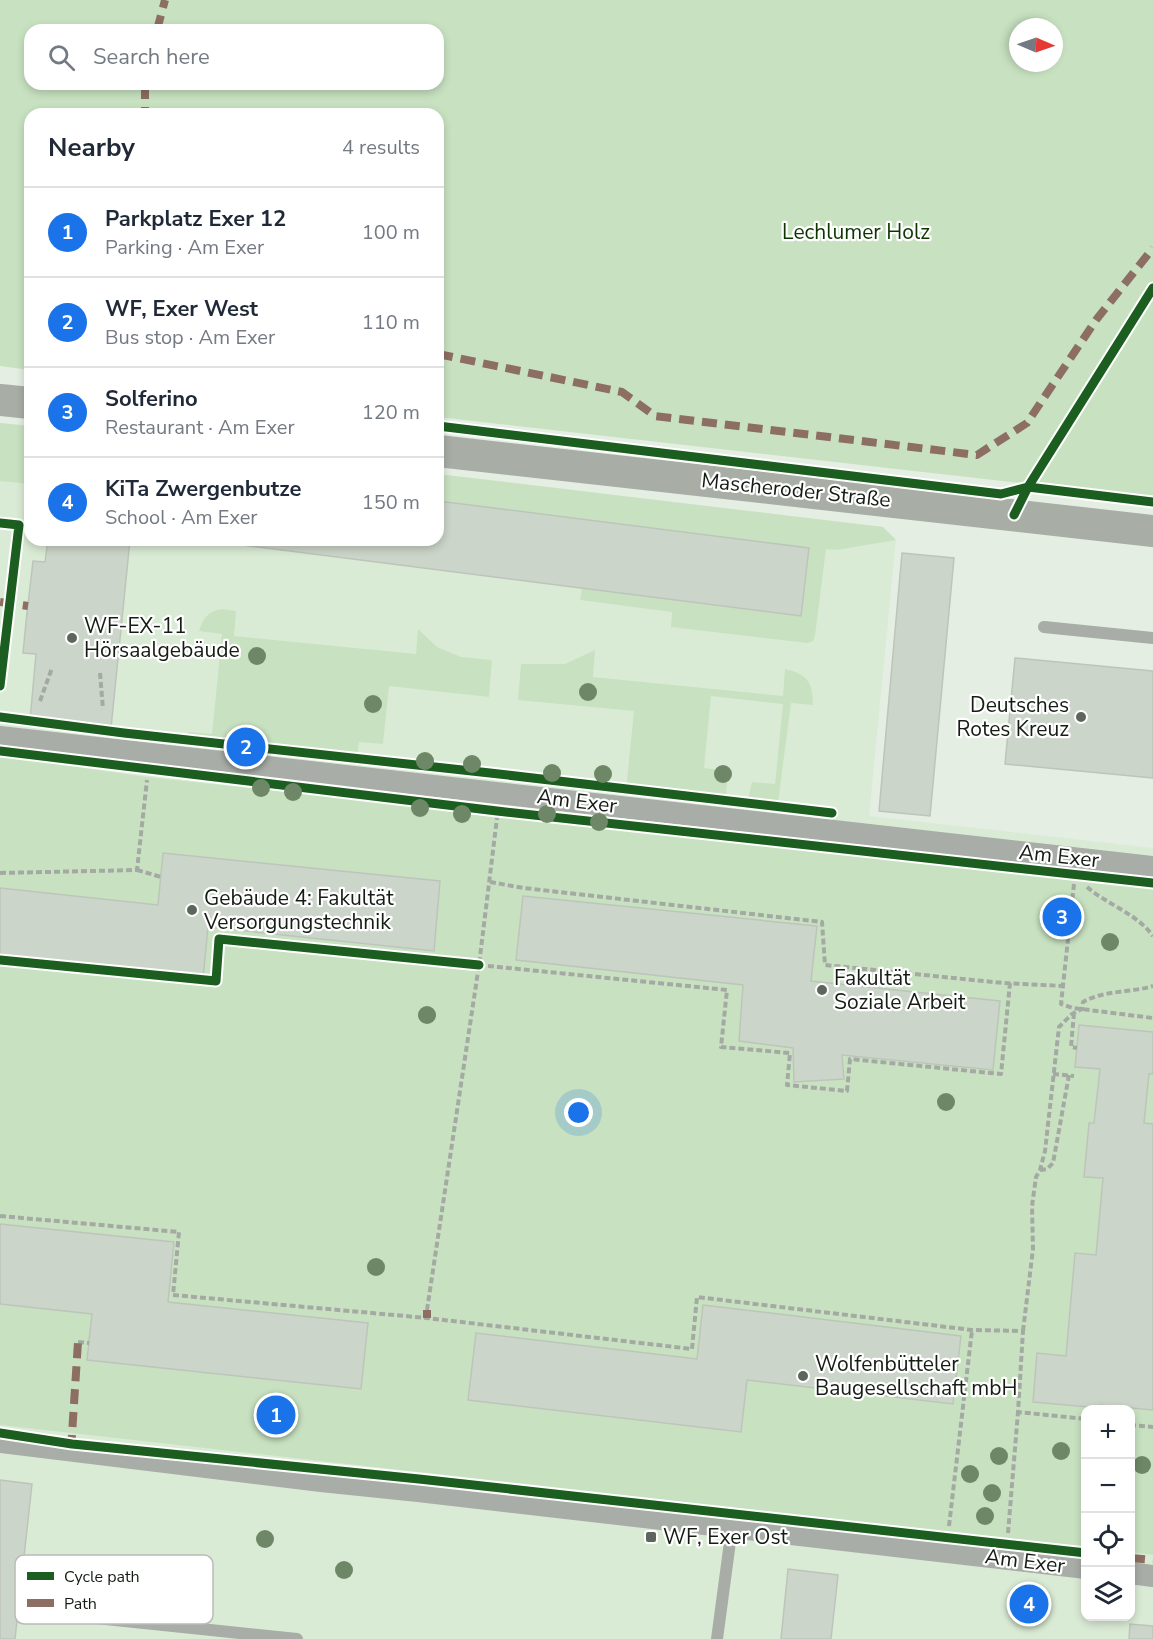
<!DOCTYPE html>
<meta charset="utf-8">
<style>
:root{--surface:#fff;--page:#f2f2f3;--text:#1f2937;--muted:#747a83;--line:#e0e1e3;--accent:#1a73e8}
body{margin:0;font-family:"Nunito Sans",sans-serif;background:var(--page);color:var(--text)}
.controls{position:absolute;right:18px;bottom:18px;display:grid;overflow:hidden;border-radius:12px;box-shadow:0 3px 9px #0003}
.controls button{width:54px;height:54px;display:grid;place-items:center;padding:0;border:0;border-bottom:2px solid var(--line);background:var(--surface);color:var(--text);font:30px sans-serif}
.compass{position:absolute;left:1009px;top:18px;width:54px;height:54px;border-radius:50%;background:var(--surface);box-shadow:0 3px 9px #0003;rotate:92deg}
.you{position:absolute;left:579px;top:1113px;width:21px;height:21px;margin:-15px;border:4px solid #fff;border-radius:50%;background:#1a73e8;box-shadow:0 0 0 9px #1a73e833}
.badge{display:grid;place-items:center;width:39px;height:39px;border-radius:50%;background:var(--accent);color:#fff;font-size:20px;font-weight:700}
.pin{position:absolute;translate:-50% -50%;border:3px solid #fff;box-shadow:0 2px 6px #0006}
.list{margin:0;padding:0;list-style:none}
h2{display:flex;justify-content:space-between;align-items:center;height:78px;margin:0;padding:0 24px;font-size:26px}
h2 small{font-size:20px;font-weight:400;color:var(--muted)}
.list li{display:grid;grid-template-columns:39px 1fr auto;gap:18px;align-items:center;box-sizing:border-box;height:90px;padding:0 24px;border-top:2px solid var(--line)}
.list b{display:block;font-size:22px;white-space:nowrap}
.list p{margin:0;font-size:20px;white-space:nowrap;color:var(--muted)}
.list em{font-size:20px;font-style:normal;color:var(--muted)}
.icon{flex:none;width:33px;height:33px;fill:none;stroke:currentColor;stroke-width:2;stroke-linecap:round;stroke-linejoin:round}
.map{position:relative;flex:none;width:1153px;height:1639px;overflow:hidden}
.search{position:absolute;background:var(--surface);box-shadow:0 3px 9px #0003;left:24px;top:24px;width:420px;height:66px;display:flex;align-items:center;gap:15px;box-sizing:border-box;padding:0 21px;border-radius:18px;color:var(--muted);font-size:22px}
.panel{position:absolute;background:var(--surface);box-shadow:0 3px 9px #0003;left:24px;top:108px;width:420px;height:438px;border-radius:18px}
.map>svg:first-child{display:block}
</style>
<div class="map">
<svg width="1153" height="1639" viewBox="0 0 1153 1639">
<rect width="100%" height="100%" fill="#e4eee2"/>
<path fill="#daebd5" fill-rule="evenodd" d="M0,423L30,426V540H438V474L883,527L896,540L869,816L1153,848V1639H0ZM1086,1410H1130V1616H1086Z"/>
<path fill="#c8e2c1" fill-rule="evenodd" d="M0,0H1153V498L438,417V114H30V370L0,366ZM1018,27H1054V63H1018ZM30,30H438V84H30Z
M0,423L30,426V484L0,481Z
M438,474L883,527L896,540L837,550L826,549L815,636L813,641L807,643L671,627L672,612L580,600L582,588L800,616L809,549L438,501Z
M222,609L236,611L234,636L416,654L418,629L437,647L461,657L492,660L489,697L389,686L383,744L359,742L357,757L188,737V732L212,734L222,634L199,631C203,618 208,611 222,609Z
M595,650L593,677L783,696L785,669C808,674 813,683 813,705L791,703L778,803L748,800L752,782L775,784L783,704L711,696L704,768L728,771L726,797L626,789L634,711L518,700L521,664H565Z
M0,756L147,777L1153,886V1555L1131,1552L1130,1410H1086L1085,1547L0,1425Z"/>
<path fill="#ccd5ca" stroke="#bdc5bb" stroke-width="1.5" d="M438,501L809,548L801,616L202,540H438Z
M48,540H130L111,728L30,720L36,654L23,653L26,622L33,561L45,562Z
M902,553L954,558L930,816L879,811Z
M1015,658L1153,671V778L1005,764Z
M163,853L440,881L434,951L208,927L203,978L0,957V888L158,905Z
M523,896L817,926L811,981L1000,1001L993,1070L842,1055L844,1079L794,1082L793,1048L739,1041L743,985L516,960Z
M1079,1025L1153,1032V1074H1149L1144,1123L1153,1124V1410L1100,1405V1408L1033,1402L1037,1353L1066,1356L1075,1253L1096,1255L1103,1178L1084,1177L1089,1123H1094L1100,1069L1075,1067Z
M0,1224L174,1242L168,1302L368,1323L361,1389L87,1360L92,1314L0,1304Z
M703,1305L961,1336L953,1404L747,1380L741,1432L468,1400L476,1333L697,1359Z
M0,1480L32,1484L15,1639H0Z
M788,1569L838,1575L831,1639H781Z
M1130,1624L1153,1626V1639H1129Z"/>
<g fill="none" stroke-linecap="round" stroke-linejoin="round">
<path stroke="#a4aaa3" stroke-width="4" stroke-dasharray="6 3" stroke-linecap="butt" d="M100,673L103,709
M40,701L52,668
M137,870L161,877
M0,873L137,870L147,780
M490,882L524,888L822,922L825,965L1003,983L1063,986
M1074,884L1061,1004L1073,1008L1153,1018
M1087,887C1108,905 1136,913 1153,936
M479,965L727,990L721,1047L790,1053L787,1085L847,1091L850,1059L1001,1074L1010,983
M162,973L166,976
M1074,1013L1071,1047L1077,1048
M1053,1074L1074,1076
M1040,1170L1047,1169L1053,1163L1069,1075
M0,1216L179,1232L173,1295L427,1318L692,1349L697,1297L972,1330L1023,1331L1018,1412L1086,1419
M427,1310L479,965L497,818
M1023,1331L1033,1249L1032,1206L1036,1177L1040,1170L1045,1151L1059,1027L1072,1014L1082,1009L1083,1002C1104,990 1130,993 1153,986
M78,1342L89,1343
M1130,1425L1153,1427
M949,1526L972,1330
M1008,1533L1018,1412"/>
<path stroke="#a8ada7" stroke-width="12" d="M1044,627L1153,638
M96,1618L297,1639
M717,1639L732,1527"/>
<path stroke="#a8ada7" stroke-width="22" d="M0,737L1153,867
M0,1442L321,1481L418,1491L1086,1568
M1130,1573L1153,1576"/>
<path stroke="#a8ada6" stroke-width="32" d="M0,400L30,403
M438,451L1153,531"/>
<path stroke="#8d6e63" stroke-width="8" stroke-dasharray="15 8" stroke-linecap="butt" d="M157,30L165,0
M145,84V114
M438,354L622,392L655,416L977,455L1027,423L1096,320L1153,248
M0,602L28,606
M427,1318V1310
M71,1450L78,1342
M1130,1558L1153,1560"/>
<g stroke="#fff" stroke-width="13">
<path id="cycleway" d="M438,426L1001,494L1028,487L1153,502
M1014,515L1028,487L1153,288
M0,523L19,525L0,686
M0,717L124,733L490,773L832,813
M0,751L497,811L1153,883
M0,960L216,981L219,939L479,965
M0,1433L72,1444L419,1479L1086,1553"/>
</g>
<use href="#cycleway" stroke="#1b5e20" stroke-width="9"/>
</g>
<g fill="#6e8867">
<circle cx="257" cy="656" r="9"/>
<circle cx="588" cy="692" r="9"/>
<circle cx="373" cy="704" r="9"/>
<circle cx="425" cy="761" r="9"/>
<circle cx="472" cy="764" r="9"/>
<circle cx="552" cy="773" r="9"/>
<circle cx="603" cy="774" r="9"/>
<circle cx="723" cy="774" r="9"/>
<circle cx="261" cy="788" r="9"/>
<circle cx="293" cy="792" r="9"/>
<circle cx="420" cy="808" r="9"/>
<circle cx="462" cy="814" r="9"/>
<circle cx="547" cy="814" r="9"/>
<circle cx="599" cy="822" r="9"/>
<circle cx="1110" cy="942" r="9"/>
<circle cx="427" cy="1015" r="9"/>
<circle cx="946" cy="1102" r="9"/>
<circle cx="376" cy="1267" r="9"/>
<circle cx="1061" cy="1451" r="9"/>
<circle cx="999" cy="1456" r="9"/>
<circle cx="1142" cy="1465" r="9"/>
<circle cx="970" cy="1474" r="9"/>
<circle cx="992" cy="1493" r="9"/>
<circle cx="985" cy="1516" r="9"/>
<circle cx="265" cy="1539" r="9"/>
<circle cx="344" cy="1570" r="9"/>
</g>
<g fill="#5d665c" stroke="#fff" stroke-width="2">
<circle cx="72" cy="638" r="6"/>
<circle cx="1081" cy="717" r="6"/>
<circle cx="192" cy="910" r="6"/>
<circle cx="822" cy="990" r="6"/>
<circle cx="803" cy="1376" r="6"/>
<rect x="645" y="1531" width="12" height="12" rx="3"/>
</g>
<g text-anchor="middle" stroke-width="4.5" stroke-linejoin="round" paint-order="stroke">
<g font-size="21" fill="#0e3402" stroke="#fff">
<text x="856" y="239">Lechlumer Holz</text>
</g>
<g font-size="21" fill="#151c14" stroke="#fff">
<text transform="translate(796 490) rotate(6)" y="7">Mascheroder Straße</text>
<text transform="translate(577 801) rotate(7)" y="7">Am Exer</text>
<text transform="translate(1059 856) rotate(6)" y="7">Am Exer</text>
<text transform="translate(1025 1561) rotate(7)" y="7">Am Exer</text>
</g>
<g font-size="21" fill="#151c14" stroke="#fff" text-anchor="start">
<text x="84" y="633">WF-EX-11<tspan x="84" dy="24">Hörsaalgebäude</tspan></text>
<text x="1069" y="712" text-anchor="end">Deutsches<tspan x="1069" dy="24">Rotes Kreuz</tspan></text>
<text x="204" y="905">Gebäude 4: Fakultät<tspan x="204" dy="24">Versorgungstechnik</tspan></text>
<text x="834" y="985">Fakultät<tspan x="834" dy="24">Soziale Arbeit</tspan></text>
<text x="815" y="1371">Wolfenbütteler<tspan x="815" dy="24">Baugesellschaft mbH</tspan></text>
<text x="663" y="1544">WF, Exer Ost</text>
</g>
</g>
<rect x="15" y="1555" width="198" height="69" rx="9" fill="#fff" stroke="#b9bbb8" stroke-width="1.5"/>
<rect x="27" y="1572" width="27" height="8" fill="#1b5e20"/>
<rect x="27" y="1599" width="27" height="8" fill="#8d6e63"/>
<g font-size="16" fill="#151c14">
<text x="64" y="1582">Cycle path</text>
<text x="64" y="1609">Path</text>
</g>
</svg>
<div class="controls">
<button>+</button>
<button>−</button>
<button><svg class="icon" aria-label="locate" viewBox="0 0 24 24"><circle cx="12" cy="12" r="6"/><path d="M12 2v4M12 18v4M2 12h4M18 12h4"/></svg></button>
<button><svg class="icon" aria-label="layers" viewBox="0 0 24 24"><path d="M12 4l9 5-9 5-9-5zM3 14l9 5 9-5"/></svg></button>
</div>
<svg class="compass" viewBox="-18 -18 36 36"><path d="M0-13l5 13h-10z" fill="#e53935"/><path d="M0 13l5-13h-10z" fill="#747a83"/></svg>
<div class="you"></div>
<div class="pin badge" style="left:276px;top:1415px">1</div>
<div class="pin badge" style="left:246px;top:747px">2</div>
<div class="pin badge" style="left:1062px;top:917px">3</div>
<div class="pin badge" style="left:1029px;top:1604px">4</div>
<div class="search"><svg class="icon" aria-label="search" viewBox="0 0 24 24"><circle cx="10" cy="10" r="6"/><path d="M15 15l6 6"/></svg>Search here</div>
<section class="panel">
<h2>Nearby<small>4 results</small></h2>
<ul class="list">
<li><span class="badge">1</span><div><b>Parkplatz Exer 12</b><p>Parking · Am Exer</p></div><em>100 m</em></li>
<li><span class="badge">2</span><div><b>WF, Exer West</b><p>Bus stop · Am Exer</p></div><em>110 m</em></li>
<li><span class="badge">3</span><div><b>Solferino</b><p>Restaurant · Am Exer</p></div><em>120 m</em></li>
<li><span class="badge">4</span><div><b>KiTa Zwergenbutze</b><p>School · Am Exer</p></div><em>150 m</em></li>
</ul>
</section>
</div>
